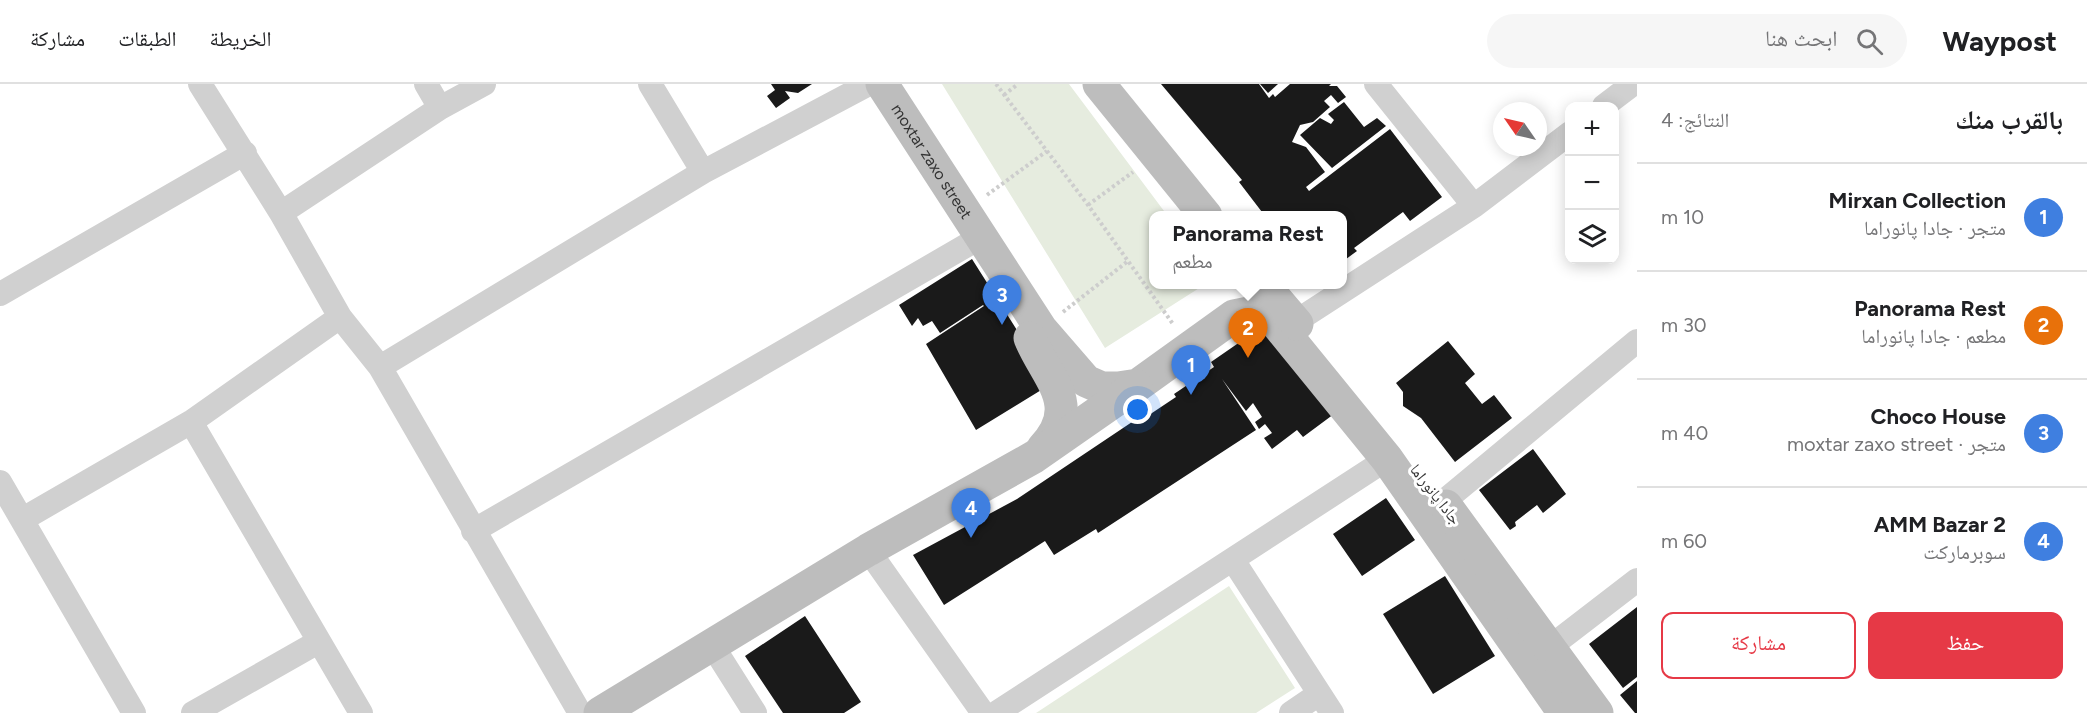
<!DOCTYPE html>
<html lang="ar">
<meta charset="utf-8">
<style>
:root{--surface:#fff;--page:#f6f6f6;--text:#202124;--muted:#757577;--line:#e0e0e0;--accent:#e63946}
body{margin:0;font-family:Figtree,"Noto Naskh Arabic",sans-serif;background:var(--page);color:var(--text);direction:rtl}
.controls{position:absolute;right:18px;top:18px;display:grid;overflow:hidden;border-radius:12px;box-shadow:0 3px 15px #0003}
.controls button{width:54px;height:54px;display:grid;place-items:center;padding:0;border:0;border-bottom:2px solid var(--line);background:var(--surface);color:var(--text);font:30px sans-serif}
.compass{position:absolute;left:1493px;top:18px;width:54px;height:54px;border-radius:50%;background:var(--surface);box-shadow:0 3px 15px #0003;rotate:304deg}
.you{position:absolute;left:1138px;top:326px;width:21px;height:21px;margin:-15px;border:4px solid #fff;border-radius:50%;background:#1a73e8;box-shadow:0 0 0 9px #1a73e833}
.badge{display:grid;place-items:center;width:39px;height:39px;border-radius:50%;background:var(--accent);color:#fff;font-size:20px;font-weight:700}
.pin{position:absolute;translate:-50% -50px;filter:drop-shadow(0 2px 3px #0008)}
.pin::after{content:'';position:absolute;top:32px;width:21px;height:18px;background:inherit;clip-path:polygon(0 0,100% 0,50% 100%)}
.popup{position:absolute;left:1149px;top:127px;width:198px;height:78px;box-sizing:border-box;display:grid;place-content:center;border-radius:12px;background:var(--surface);filter:drop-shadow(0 2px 4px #0005);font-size:20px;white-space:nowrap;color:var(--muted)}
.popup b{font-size:22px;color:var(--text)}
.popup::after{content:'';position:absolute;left:50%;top:100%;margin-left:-12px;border:12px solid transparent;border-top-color:var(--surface)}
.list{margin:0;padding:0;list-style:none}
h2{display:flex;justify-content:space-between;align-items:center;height:78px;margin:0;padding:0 24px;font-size:26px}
h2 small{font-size:20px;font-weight:400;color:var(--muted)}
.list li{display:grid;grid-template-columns:39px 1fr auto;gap:18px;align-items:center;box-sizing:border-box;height:108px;padding:0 24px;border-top:2px solid var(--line)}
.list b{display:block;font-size:22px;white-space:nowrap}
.list p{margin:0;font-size:20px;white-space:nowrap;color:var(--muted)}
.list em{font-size:20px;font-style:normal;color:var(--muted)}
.actions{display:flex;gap:12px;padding:18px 24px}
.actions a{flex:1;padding:14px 0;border:2px solid var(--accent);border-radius:12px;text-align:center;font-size:21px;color:var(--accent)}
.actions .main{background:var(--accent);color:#fff}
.icon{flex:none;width:33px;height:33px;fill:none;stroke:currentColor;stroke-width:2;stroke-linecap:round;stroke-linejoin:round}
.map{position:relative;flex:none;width:1637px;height:629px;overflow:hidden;direction:ltr}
header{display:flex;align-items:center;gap:36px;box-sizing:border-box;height:84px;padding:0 30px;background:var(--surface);border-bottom:2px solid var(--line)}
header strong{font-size:28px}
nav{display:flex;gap:33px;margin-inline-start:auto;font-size:21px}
.search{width:420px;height:54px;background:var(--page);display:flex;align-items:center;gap:15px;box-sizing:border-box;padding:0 21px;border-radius:33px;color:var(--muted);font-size:22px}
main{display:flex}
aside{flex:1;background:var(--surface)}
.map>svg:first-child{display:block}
</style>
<header>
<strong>Waypost</strong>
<div class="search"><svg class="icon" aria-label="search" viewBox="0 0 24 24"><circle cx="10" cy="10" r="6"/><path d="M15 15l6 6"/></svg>ابحث هنا</div>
<nav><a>الخريطة</a><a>الطبقات</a><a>مشاركة</a></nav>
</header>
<main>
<aside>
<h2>بالقرب منك<small>النتائج: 4</small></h2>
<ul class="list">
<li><span class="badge" style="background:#3f7fe0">1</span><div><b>Mirxan Collection</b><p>متجر · جادا پانوراما</p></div><em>10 m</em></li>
<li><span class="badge" style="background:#e8710a">2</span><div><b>Panorama Rest</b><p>مطعم · جادا پانوراما</p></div><em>30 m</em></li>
<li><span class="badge" style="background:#3f7fe0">3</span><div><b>Choco House</b><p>متجر · moxtar zaxo street</p></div><em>40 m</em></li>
<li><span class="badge" style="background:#3f7fe0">4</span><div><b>AMM Bazar 2</b><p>سوبرماركت</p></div><em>60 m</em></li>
</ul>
<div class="actions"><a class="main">حفظ</a><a>مشاركة</a></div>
</aside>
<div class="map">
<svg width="1637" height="629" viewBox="0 0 1637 629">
<rect width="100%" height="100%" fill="#fff"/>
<path fill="#e6ecdf" d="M942,0H1069L1167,131L1154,132V200L1204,201L1105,264Z
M1229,502L1295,604L1256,629H1036Z"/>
<path fill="#1a1a1a" d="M771,0H812L798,9L785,7L790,14L776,24L767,12L775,6Z
M1161,0H1259L1269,14L1273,10L1275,13L1290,0H1331L1329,2H1337L1346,13L1338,19L1331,11L1324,17L1330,23L1313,38L1300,41L1292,58L1306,63L1325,88L1306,103L1309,107L1390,45L1442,113L1410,137L1403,128L1354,164L1357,167L1342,178V132H1265L1239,98L1242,96Z
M1260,0H1278L1268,9Z
M1344,18L1364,43L1377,34L1386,42L1332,84L1300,51L1320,34L1331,40L1334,36L1328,30Z
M972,175L1051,300L976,346L926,260L984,222L983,221L940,249L932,237L923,242L918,234L912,242L899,221Z
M1266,240L1334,330L1303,353L1297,346L1272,365L1264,354L1272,349L1265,340L1259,345L1255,338L1262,333L1253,319L1246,327L1222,295L1256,346L1098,449L1096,445L1054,471L1045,457L944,521L913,471L1017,415L1135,336L1137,339L1176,313L1174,310L1214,283L1211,278Z
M1448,257L1475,290L1465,299L1482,320L1494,311L1512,334L1455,378L1421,334L1403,322V308L1396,299Z
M1533,365L1566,410L1543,429L1537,421L1515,438L1516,442L1510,446L1479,406Z
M1386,414L1415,456L1362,492L1333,450Z
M1445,492L1495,572L1433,610L1383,530Z
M1637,523V593L1623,604L1589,560Z
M805,532L861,618L844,629H783L745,572Z
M1637,597V629H1635L1620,611Z"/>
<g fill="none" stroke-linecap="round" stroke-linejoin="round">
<path stroke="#cdcdcd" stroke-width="4" stroke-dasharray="3 3" stroke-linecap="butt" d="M996,0L1088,121L1173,240
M1004,11L1018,0
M987,111L1047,67
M1088,121L1133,88
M1063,228L1128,177"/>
<path stroke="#d0d0d0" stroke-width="24" d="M200,0L281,129L340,233L380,283L580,629
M426,0L440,24
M650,0L703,88
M1376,0L1474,122
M1604,22L1633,0
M281,129L440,24L484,0
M0,210L245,69
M1295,238L1474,122L1570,49
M380,283L703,88L869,0
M191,338L361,629
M0,398L134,629
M1443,418L1637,257
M23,435L191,338L340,233
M473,447L981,153
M868,466L983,629
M1233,476L1332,629
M712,561L755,629
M1550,563L1637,496
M193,629L318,558
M996,629L1387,375
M1291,629L1319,610"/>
<g stroke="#bdbdbd" stroke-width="33">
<path id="s1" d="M882,0L1041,245L1086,297L1102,304H1118L1138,301L1234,232L1254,228L1273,235L1387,375L1564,629"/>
<path d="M1099,0L1206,132"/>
<path d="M1263,200L1297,240"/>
<path d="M1030,254C1047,295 1083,321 1043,364"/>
<path d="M1446,422L1597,629"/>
<path d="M600,629L868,466L1034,373L1136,302"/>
</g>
</g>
<g text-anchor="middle" stroke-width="6" stroke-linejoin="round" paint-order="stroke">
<g font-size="16" fill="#333" stroke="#fff">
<text dy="6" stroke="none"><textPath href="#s1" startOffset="92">moxtar zaxo street</textPath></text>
<text transform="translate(1436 410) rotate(52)" y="6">جادا پانوراما</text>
</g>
</g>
</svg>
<div class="controls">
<button>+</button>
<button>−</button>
<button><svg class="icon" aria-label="layers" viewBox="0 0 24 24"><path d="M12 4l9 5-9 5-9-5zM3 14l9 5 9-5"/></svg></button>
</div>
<svg class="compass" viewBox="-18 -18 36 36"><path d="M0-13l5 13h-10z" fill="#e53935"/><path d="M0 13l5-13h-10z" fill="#757577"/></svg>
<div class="you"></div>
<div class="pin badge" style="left:1191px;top:311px;background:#3f7fe0">1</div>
<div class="pin badge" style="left:1248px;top:274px;background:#e8710a">2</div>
<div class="popup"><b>Panorama Rest</b>مطعم</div>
<div class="pin badge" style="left:1002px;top:241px;background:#3f7fe0">3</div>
<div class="pin badge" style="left:971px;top:454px;background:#3f7fe0">4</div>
</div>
</main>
